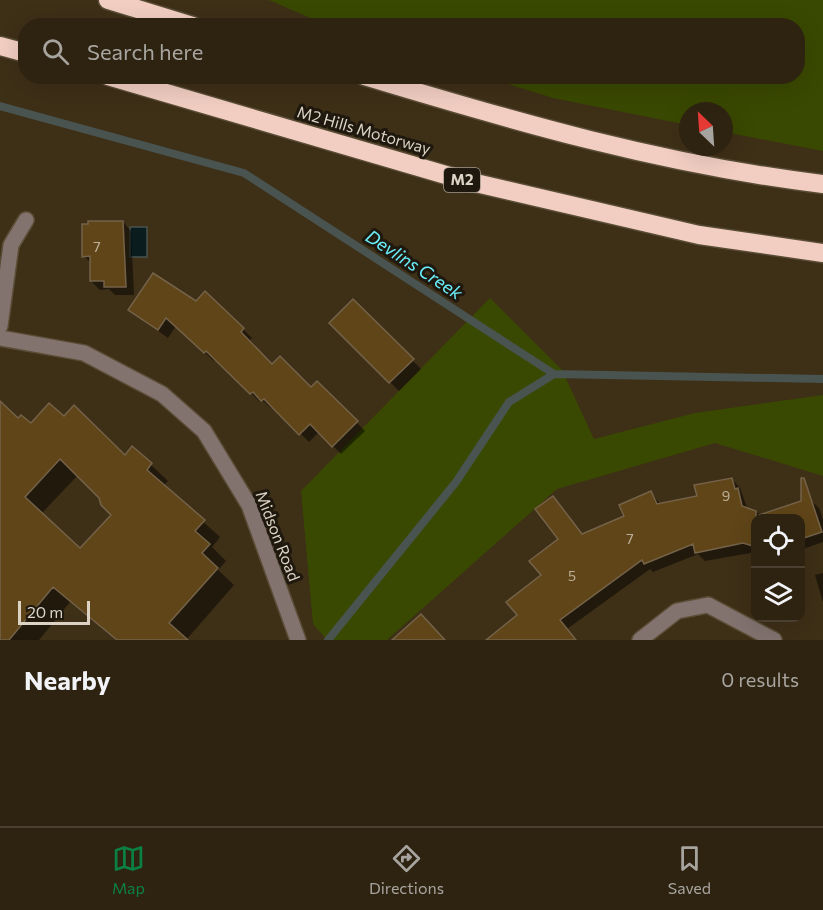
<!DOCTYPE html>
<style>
:root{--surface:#2e2311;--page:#3a2f1f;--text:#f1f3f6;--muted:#a7a49f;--line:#494031;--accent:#0b8043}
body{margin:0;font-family:Commissioner,sans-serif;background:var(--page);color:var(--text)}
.controls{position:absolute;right:18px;bottom:18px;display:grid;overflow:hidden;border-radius:12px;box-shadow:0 6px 24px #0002}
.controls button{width:54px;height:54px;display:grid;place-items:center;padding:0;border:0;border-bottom:2px solid var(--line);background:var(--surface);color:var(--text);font:30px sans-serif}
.compass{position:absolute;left:679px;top:102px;width:54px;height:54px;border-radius:50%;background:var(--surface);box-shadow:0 6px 24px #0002;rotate:335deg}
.scale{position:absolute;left:18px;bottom:15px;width:72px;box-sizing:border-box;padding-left:6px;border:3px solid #dcd3c4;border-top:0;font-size:16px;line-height:21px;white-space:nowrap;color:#dcd3c4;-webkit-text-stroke:4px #1f180e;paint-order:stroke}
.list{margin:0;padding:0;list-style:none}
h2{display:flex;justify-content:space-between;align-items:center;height:78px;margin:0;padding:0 24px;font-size:26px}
h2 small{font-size:20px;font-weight:400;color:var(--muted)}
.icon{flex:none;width:33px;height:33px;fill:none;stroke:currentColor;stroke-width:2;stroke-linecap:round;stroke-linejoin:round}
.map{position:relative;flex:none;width:823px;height:640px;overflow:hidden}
.search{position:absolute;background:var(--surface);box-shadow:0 6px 24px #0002;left:18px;right:18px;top:18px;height:66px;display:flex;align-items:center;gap:15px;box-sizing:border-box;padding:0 21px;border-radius:24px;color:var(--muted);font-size:22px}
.sheet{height:186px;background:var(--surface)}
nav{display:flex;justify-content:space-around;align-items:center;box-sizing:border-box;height:84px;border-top:2px solid var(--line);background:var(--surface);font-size:16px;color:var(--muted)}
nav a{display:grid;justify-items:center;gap:3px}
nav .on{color:var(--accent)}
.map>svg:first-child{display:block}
</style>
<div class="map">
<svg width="823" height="640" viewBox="0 0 823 640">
<rect width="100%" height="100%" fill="#3e2f17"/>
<path fill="#3a4901" d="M269,0H823V151L724,132V111H688V125L553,98L485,77L798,76V26H329Z
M490,298L562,370L594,439L695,413L823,395V476L715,443L557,489L387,640H327L313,624L301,491Z"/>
<path fill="#0a1c1d" stroke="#49534f" stroke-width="1.5" d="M130,227H147V257H130Z"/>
<path fill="#0007" fill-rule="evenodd" d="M123,222L131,231L134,295H115L109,289L100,290L91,281V263L84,256Z
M205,293L252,338L248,342L272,366L311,389L317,383L365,431L341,454L319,432L309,442L273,406L271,408L262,400L260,402L216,358L214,361L176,326L168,338L130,310L196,302Z
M353,301L421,369L399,391L331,323Z
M0,417L31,425L64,418L125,457L133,448L168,481L163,486L220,537L212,547L226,561L218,570L234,585L186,640H116L70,602L39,640H0ZM78,475L101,498L113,516L80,550L41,514Z
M732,479L740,488L748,510L764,515L810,500L819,508L823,520V542L800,550V518H756V552L705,561L698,554L653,572L650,569L567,629L576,640L519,616L560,539L553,498L583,535L626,517L651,493L661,505L698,498Z
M823,573V602L815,575Z"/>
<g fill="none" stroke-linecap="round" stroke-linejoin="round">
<path stroke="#49534f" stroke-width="8" d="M0,106L244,173L554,374L823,379
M328,640L456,482L509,402L554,374"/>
</g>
<path fill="#5f4518" stroke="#746249" stroke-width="1.5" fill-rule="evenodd" d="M88,221H123L126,287H104V281H90V256L82,257V224H88Z
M153,273L196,301L205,291L244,328L241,332L272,364L280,356L311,387L317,381L358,421L332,447L310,424L299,435L264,399L261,401L253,392L250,394L206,351L204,353L166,318L158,330L128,310Z
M353,299L414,359L389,383L329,323Z
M0,401L18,418L21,415L31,423L49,403L64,416L74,405L125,455L132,446L152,463L147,470L205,520L195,531L210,544L202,553L218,568L169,623L188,640H117L53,587L9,640H0ZM60,459L99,498L101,505L111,515L80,548L25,497Z
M732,478L735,489L738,488L742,506L756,511V547L743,543L695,553L693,544L644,564L642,560L560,620L576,640H486L517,615L506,602L541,575L529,561L558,539L535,509L553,496L582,534L624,516L619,505L651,491L657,504L697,496L694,485Z
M801,478H804L822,532L801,539V519H760L759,515L801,501Z
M421,614L445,640H392Z"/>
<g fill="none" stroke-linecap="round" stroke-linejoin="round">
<g stroke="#5a4d36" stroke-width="18">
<path id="minor" d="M0,326L11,245L26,220
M0,338L84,353L162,394L204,431L249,505L298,640
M640,640L677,611L708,605L774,640"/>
</g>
<g stroke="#5a4d36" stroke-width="21">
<path id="highway" d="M108,0L193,26
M0,46L26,53
M108,76L463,180L699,235L823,253
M364,76C516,122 664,165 823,184"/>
</g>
<use href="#minor" stroke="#82736f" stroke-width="15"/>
<use href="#highway" stroke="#f2cec2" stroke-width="18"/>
</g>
<g text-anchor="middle" stroke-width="6" stroke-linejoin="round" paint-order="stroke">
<g font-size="14" fill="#bdb099">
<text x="97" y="252">7</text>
<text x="726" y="501">9</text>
<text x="630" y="544">7</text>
<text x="572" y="581">5</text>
</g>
<rect fill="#1f180e" stroke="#a39b8d" stroke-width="1.5" x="444" y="168" width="36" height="24" rx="4.5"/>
<g font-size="15" font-weight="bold" fill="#dcd3c4">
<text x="462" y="185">M2</text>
</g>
<g font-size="16" fill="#dcd3c4" stroke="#1f180e">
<text transform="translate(364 130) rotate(16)" y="6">M2 Hills Motorway</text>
<text transform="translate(278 536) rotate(69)" y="6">Midson Road</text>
</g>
<g font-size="18" font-style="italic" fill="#6af0fc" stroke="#1f180e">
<text transform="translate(414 265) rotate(33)" y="6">Devlins Creek</text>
</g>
</g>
</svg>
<div class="controls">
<button><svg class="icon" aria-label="locate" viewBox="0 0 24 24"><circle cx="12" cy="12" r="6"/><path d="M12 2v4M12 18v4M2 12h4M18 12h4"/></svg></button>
<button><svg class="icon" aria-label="layers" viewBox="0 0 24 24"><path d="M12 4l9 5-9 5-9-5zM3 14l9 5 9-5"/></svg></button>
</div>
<svg class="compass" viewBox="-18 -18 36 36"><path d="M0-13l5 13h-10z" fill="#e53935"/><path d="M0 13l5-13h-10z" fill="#a7a49f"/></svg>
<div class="scale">20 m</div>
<div class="search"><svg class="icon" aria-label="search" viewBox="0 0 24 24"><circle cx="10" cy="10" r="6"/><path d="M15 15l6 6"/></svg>Search here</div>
</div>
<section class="sheet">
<h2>Nearby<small>0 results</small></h2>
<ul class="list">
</ul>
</section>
<nav>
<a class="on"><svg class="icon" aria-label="map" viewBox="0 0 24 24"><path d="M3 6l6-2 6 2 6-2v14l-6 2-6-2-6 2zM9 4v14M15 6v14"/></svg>Map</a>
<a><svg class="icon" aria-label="directions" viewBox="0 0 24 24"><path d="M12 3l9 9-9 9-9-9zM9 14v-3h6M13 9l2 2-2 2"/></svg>Directions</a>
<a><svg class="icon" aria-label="saved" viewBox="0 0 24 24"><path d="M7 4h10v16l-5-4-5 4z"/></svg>Saved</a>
</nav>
